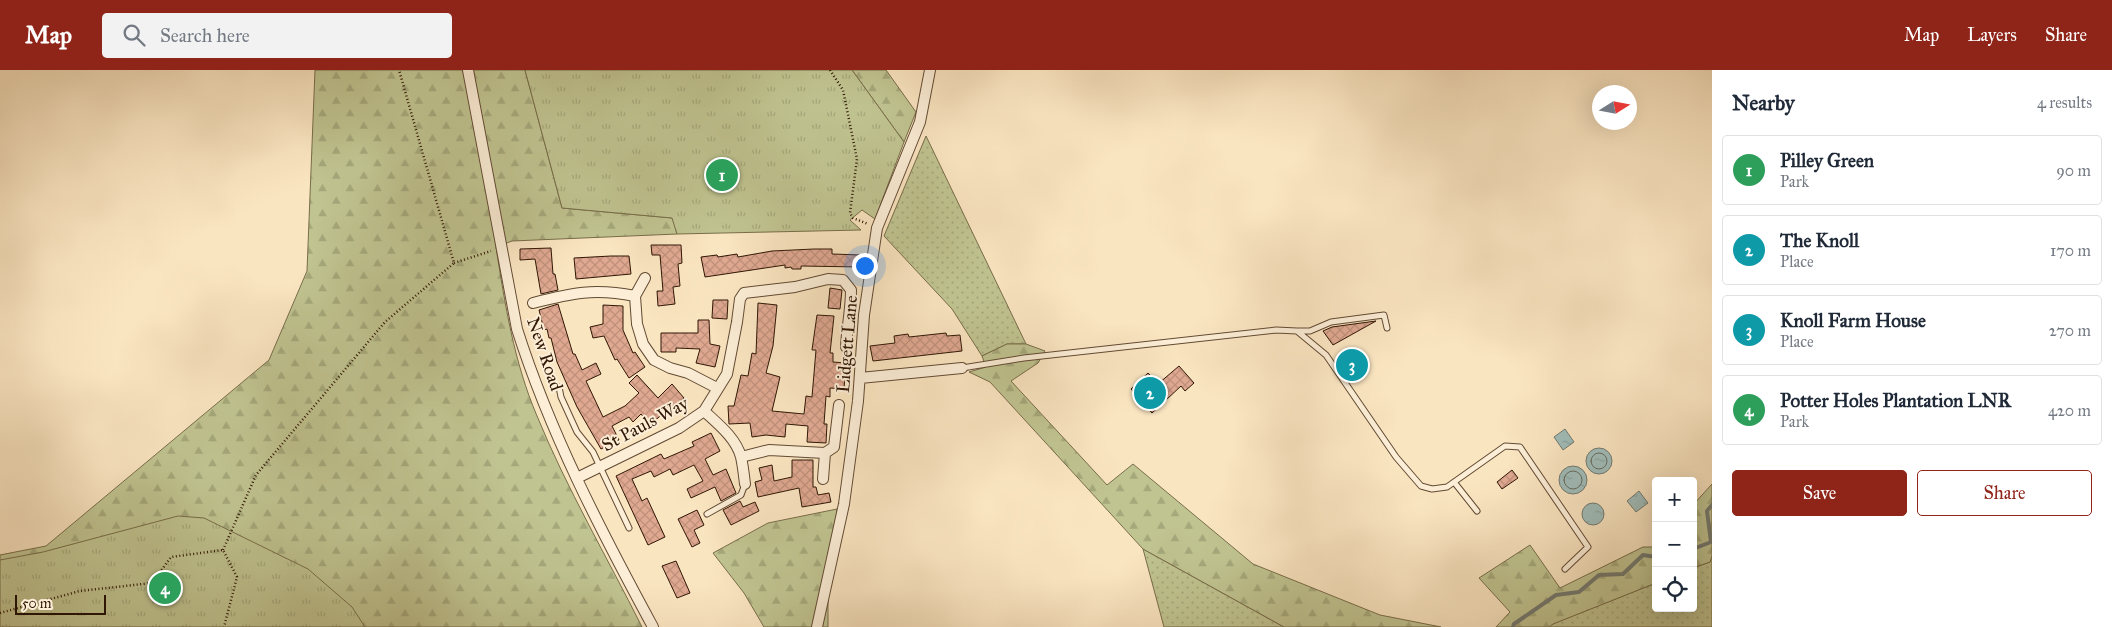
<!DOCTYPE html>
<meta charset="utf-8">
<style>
:root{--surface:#fff;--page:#f2f2f3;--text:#1f2937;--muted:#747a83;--line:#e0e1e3;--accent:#8f2418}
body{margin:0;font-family:"IM FELL Great Primer",serif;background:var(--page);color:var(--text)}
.controls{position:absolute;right:15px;bottom:15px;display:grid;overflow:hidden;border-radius:5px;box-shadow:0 5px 20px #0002}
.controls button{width:45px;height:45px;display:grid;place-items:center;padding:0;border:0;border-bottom:1px solid var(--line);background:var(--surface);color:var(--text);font:25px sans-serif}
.compass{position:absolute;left:1592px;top:15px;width:45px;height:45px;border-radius:50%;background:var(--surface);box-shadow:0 5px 20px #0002;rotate:79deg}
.scale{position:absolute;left:15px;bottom:12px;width:91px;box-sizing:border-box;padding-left:5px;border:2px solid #301604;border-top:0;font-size:14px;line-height:18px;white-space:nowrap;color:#301604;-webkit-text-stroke:4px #fceed7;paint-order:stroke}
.you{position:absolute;left:864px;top:195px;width:18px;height:18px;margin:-12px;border:4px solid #fff;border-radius:50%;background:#1a73e8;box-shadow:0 0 0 8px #1a73e833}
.badge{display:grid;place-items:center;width:32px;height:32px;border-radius:50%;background:var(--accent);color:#fff;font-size:16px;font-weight:700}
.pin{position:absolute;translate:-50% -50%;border:2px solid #fff;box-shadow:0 1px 5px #0006}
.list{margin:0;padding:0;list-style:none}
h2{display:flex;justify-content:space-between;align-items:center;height:65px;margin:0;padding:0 20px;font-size:21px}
h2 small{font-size:16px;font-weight:400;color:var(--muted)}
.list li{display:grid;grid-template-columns:32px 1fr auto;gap:15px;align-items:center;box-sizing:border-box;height:70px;margin:0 10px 10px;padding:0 10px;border:1px solid var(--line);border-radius:5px}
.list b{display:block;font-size:19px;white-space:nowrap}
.list p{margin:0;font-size:16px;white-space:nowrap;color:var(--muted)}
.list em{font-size:16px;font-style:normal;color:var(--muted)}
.actions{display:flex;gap:10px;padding:15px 20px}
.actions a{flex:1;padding:11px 0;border:1px solid var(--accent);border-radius:5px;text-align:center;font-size:18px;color:var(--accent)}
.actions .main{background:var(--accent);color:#fff}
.icon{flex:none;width:28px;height:28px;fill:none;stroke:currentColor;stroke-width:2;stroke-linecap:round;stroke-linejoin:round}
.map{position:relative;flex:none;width:1712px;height:557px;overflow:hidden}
header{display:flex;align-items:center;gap:30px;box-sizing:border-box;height:70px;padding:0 25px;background:var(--accent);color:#fff}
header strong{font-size:24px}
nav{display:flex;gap:28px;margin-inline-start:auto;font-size:18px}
.search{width:350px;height:45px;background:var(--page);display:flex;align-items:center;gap:12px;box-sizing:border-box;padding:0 18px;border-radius:5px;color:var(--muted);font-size:19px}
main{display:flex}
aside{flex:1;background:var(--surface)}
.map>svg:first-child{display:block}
</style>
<header>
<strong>Map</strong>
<div class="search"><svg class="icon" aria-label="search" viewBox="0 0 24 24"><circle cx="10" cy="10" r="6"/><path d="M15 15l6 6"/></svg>Search here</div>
<nav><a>Map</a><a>Layers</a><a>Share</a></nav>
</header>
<main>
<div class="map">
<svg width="1712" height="557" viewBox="0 0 1712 557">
<defs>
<pattern id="grass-dots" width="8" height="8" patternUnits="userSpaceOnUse" patternTransform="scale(1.25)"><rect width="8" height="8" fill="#c0c491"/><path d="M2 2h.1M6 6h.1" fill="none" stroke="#a5a87b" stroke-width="1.8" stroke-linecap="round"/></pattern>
<pattern id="forest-firs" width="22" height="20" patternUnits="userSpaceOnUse" patternTransform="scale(1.25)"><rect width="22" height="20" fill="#c0c491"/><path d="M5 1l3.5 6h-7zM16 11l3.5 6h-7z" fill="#a5a87b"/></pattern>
<pattern id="park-tufts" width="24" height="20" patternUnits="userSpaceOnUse" patternTransform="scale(1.25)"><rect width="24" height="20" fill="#c0c491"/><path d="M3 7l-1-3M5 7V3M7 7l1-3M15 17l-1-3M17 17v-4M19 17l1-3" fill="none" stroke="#a5a87b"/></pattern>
<pattern id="water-ripples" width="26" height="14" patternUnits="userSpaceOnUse" patternTransform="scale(1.25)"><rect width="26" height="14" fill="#a0bdba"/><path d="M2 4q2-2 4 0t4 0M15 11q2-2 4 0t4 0" fill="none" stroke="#8aa29e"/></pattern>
<pattern id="building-cross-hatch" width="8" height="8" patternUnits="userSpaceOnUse" patternTransform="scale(1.25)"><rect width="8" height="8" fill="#dfa891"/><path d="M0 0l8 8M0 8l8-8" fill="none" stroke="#c0907b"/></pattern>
</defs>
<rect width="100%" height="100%" fill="#fae5c1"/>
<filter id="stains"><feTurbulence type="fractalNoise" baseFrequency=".004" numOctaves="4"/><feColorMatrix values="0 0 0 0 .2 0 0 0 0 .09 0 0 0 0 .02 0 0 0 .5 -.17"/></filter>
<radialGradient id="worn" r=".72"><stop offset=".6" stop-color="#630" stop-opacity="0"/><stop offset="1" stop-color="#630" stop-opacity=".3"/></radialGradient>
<path fill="url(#grass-dots)" stroke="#786d4a" d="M926,66L1026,274H1007L982,286L952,239L884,166Z
M1143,479L1284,557H1164Z
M1712,486V557H1549L1552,554L1656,513V538H1693V498L1710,492Z"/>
<path fill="url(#forest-firs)" stroke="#786d4a" d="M315,0H525L562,138L673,148L677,164L512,171L496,177C505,235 514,292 537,346C567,419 607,487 642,557H0V485L46,476L269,290L307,201Z
M852,0H886L916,42L904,72Z
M1007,274H1026L1045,281L1038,293L1011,311L1107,415L1133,394L1253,494L1380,545L1441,557H1284L1143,479L990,312L969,302L986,297L982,286Z
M1712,414V486L1710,492L1693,498V435Z
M837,439L828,533V557H764L744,523L713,483L768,453Z
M1530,475L1560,518L1643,477H1656V513L1553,554L1549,557H1496L1510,542L1479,508Z"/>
<path fill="url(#park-tufts)" stroke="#786d4a" d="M525,0H852L904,72L875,149L862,140L850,150L861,160L677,164L672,148L562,138Z
M178,446L204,448L308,499L352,537L365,557H0V490L43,482Z"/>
<path fill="url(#water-ripples)" stroke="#737a71" d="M1565,359L1574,372L1563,380L1554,367Z
M1586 391a13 13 0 1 1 26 0a13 13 0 1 1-26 0Z
M1559 410a14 14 0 1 1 28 0a14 14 0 1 1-28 0Z
M1639,421L1648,433L1636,442L1627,431Z
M1582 444a11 11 0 1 1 22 0a11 11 0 1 1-22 0Z"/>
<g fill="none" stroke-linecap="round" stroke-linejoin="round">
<path stroke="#686a5f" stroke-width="1" d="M1591 391a8 8 0 1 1 16 0a8 8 0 1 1-16 0Z
M1564 410a9 9 0 1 1 18 0a9 9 0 1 1-18 0Z"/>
<path stroke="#737a71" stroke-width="4" d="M1693,479L1711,472L1707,441L1712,435
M1513,557L1514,554L1556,525L1579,522L1599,505L1623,504L1643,485L1656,487"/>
</g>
<path fill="url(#building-cross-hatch)" stroke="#301604" d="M651,175H681L682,193L678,194L680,216L673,217L675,234L658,236L657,221H663L660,185H652Z
M551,178L553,204H555L558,220L541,224L535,189L520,190V179Z
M814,179H832V184L861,185V197L801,196V199H792L791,197L785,198V195L705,207L701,187L717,185L718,187L737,184L738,187L772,181Z
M611,186H629L631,204L576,209L574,188Z
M830,218L842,220L840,239L828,238Z
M713,230H728L727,249L712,248Z
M758,233L777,235L773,276L766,303L780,307L772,341L804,344L806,326L812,327L816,280H812L817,245L834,246L830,283H833V292L846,293L844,319L830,318V327L826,326L824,354H827L826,373L807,372L808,356L786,354L785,367L766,365L752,367L750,353L729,354L728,336H734L741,305L748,306L752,283L756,284Z
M558,234L573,284H575L582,300L596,293L601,304L586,311L603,347L625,336L639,323L629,313L637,305L658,328L672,314L684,328L670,341L668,339L650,355L641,344L633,352L629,347L612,356L619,370L601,379L577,337L557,292L551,268H549L547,259L544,260L539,240Z
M603,235L623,236V260L633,283L635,282L645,297L629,308L617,289L615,290L604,266L593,268L590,257L603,254Z
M698,250H709L710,274L720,276L715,297L696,293L700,279L676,278V282H661V263H698Z
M1376,251L1333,275L1323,261L1332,257Z
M946,263L947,266L960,265L962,281L873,291L870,276L895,273L894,266L908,264L909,267Z
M1351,284L1365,305L1356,311L1342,290Z
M1179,296L1194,313L1185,321L1181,316L1152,343L1131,319L1148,303L1158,314Z
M711,363L720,381L705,389L713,405L726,399L736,423L721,431L715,417L691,428L687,419L703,411L694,395L673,405L670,399L654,407L651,401L632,409L642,431L647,428L665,467L648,475L616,406L661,384L664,389L694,376L692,372Z
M792,390H813V417H816L818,425L829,423L831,432L802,437L799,418L758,427L755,412L762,410L759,398L772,395L774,411L792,407Z
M1512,400L1518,408L1502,419L1497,412Z
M740,431L743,437L755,432L759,441L731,455L723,440Z
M697,440L704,455L694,460L700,473L692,477L678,449Z
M676,491L690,523L677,528L662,496Z"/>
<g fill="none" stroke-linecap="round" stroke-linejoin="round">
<g stroke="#624a33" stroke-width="7">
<path id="service" d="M1297,261H1310L1331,252L1384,245L1387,258
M962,298L1024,288L1276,260L1297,261L1326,285L1396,387L1421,416L1432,419L1447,417L1505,376L1520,377L1588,477L1565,499
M559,317L561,327L577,362L593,382L629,458
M1454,412L1477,441
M707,444L741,425L745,414"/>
</g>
<g stroke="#624a33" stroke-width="12">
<path id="minor" d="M468,0L517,259C550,363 601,461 653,557
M645,208L635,226L637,254L643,274L654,290L670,298L688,303L717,318
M533,233C572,223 594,218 635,226
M860,308L962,298
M704,341C718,354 736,368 741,387C743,396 744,406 745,414
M825,383L834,377L839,335
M741,387L769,380L825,383L823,409
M577,408L679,358L704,341L727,304L737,252L740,229L744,223L795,217L828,209L843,210L851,220C851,239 847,257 846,277
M817,557L844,434L858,331L864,245L877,158L920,52L930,0"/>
</g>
<path stroke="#301604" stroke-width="2.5" stroke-dasharray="1 2.5" stroke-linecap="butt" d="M830,0L843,20L857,89L850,143L853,148L868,154
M454,193L491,181
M223,480L256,405L385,252L454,193L399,0
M0,543L80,521L152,513L171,487L223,480L237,507L224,557"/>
<use href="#service" stroke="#fceed7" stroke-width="5"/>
<use href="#minor" stroke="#fceed7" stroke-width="10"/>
</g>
<g text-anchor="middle" stroke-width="4" stroke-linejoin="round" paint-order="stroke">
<g font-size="18" fill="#301604" stroke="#fceed7">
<text transform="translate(847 274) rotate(-85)" y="6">Lidgett Lane</text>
<text transform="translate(545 284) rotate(71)" y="6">New Road</text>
<text transform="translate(645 354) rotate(-28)" y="6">St Pauls Way</text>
</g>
</g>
<rect width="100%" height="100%" filter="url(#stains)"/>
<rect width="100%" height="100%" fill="url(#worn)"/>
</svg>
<div class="controls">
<button>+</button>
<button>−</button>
<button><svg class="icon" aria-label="locate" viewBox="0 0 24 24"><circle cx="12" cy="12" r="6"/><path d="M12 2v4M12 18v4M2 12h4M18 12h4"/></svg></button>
</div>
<svg class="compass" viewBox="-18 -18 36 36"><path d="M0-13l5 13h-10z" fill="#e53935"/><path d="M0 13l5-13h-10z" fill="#747a83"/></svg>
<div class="scale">50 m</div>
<div class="you"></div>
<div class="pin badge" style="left:722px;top:105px;background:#2e9e5b">1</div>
<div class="pin badge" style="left:1150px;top:323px;background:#0f9aa8">2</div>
<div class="pin badge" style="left:1352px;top:295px;background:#0f9aa8">3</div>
<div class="pin badge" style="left:165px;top:518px;background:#2e9e5b">4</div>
</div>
<aside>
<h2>Nearby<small>4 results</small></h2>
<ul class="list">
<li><span class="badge" style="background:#2e9e5b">1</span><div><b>Pilley Green</b><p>Park</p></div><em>90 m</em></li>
<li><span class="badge" style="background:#0f9aa8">2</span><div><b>The Knoll</b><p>Place</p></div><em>170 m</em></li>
<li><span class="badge" style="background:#0f9aa8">3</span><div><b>Knoll Farm House</b><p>Place</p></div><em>270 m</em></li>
<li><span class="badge" style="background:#2e9e5b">4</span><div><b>Potter Holes Plantation LNR</b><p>Park</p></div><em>420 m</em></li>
</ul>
<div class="actions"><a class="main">Save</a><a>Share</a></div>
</aside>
</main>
